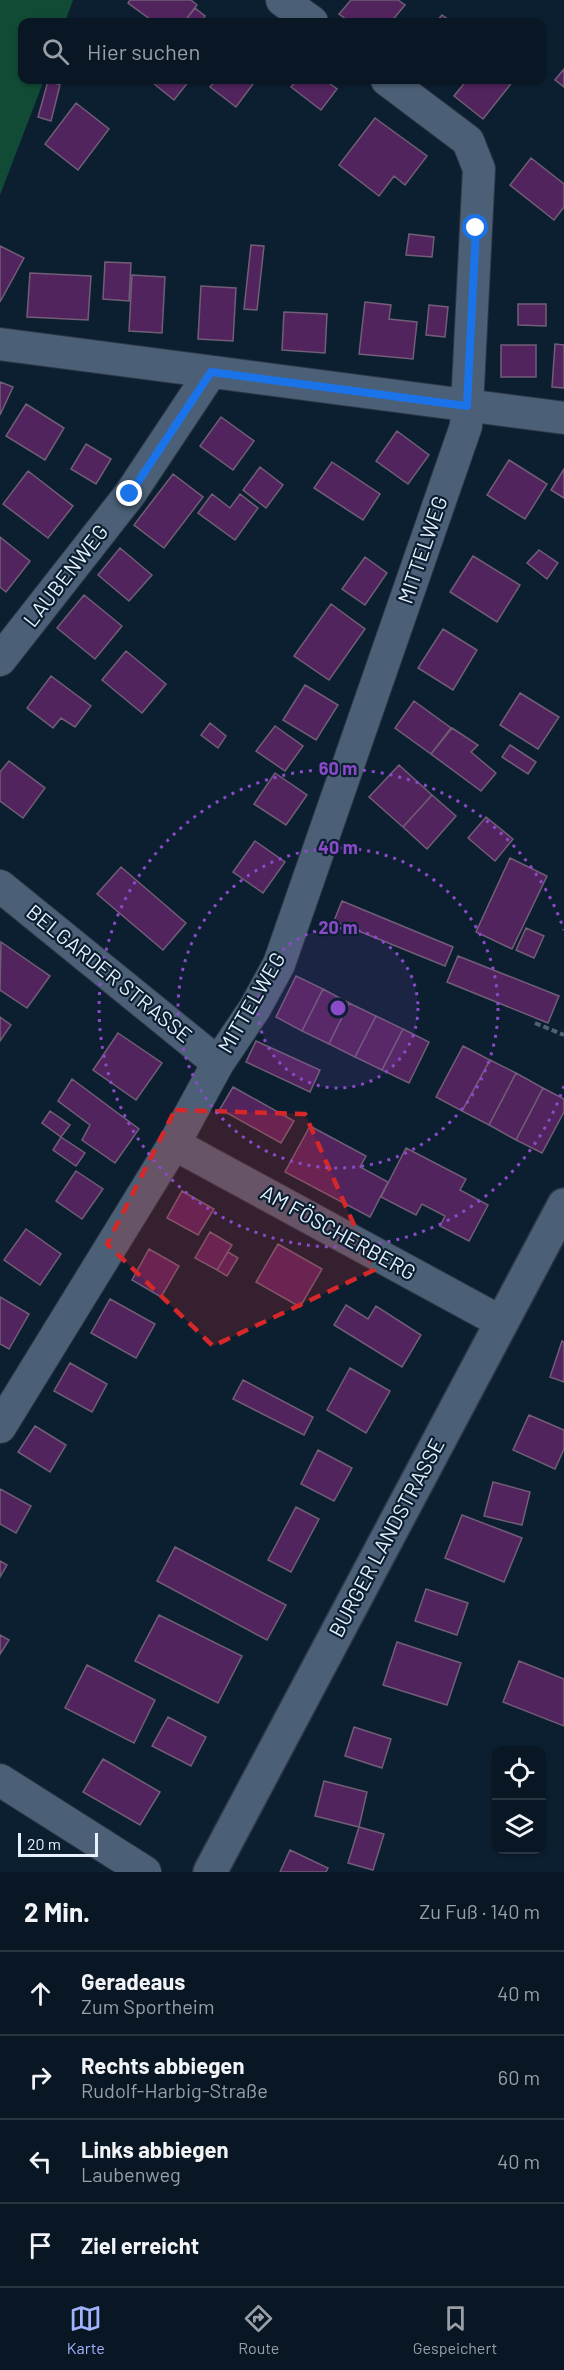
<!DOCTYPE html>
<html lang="de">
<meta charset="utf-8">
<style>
:root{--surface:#091725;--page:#172432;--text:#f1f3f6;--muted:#999fa7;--line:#293642;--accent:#a3b2fd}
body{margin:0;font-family:Barlow,sans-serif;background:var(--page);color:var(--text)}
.controls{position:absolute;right:18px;bottom:18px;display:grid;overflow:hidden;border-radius:12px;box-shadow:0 2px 4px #0004}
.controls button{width:54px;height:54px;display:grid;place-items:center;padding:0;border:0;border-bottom:2px solid var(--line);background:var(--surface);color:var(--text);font:30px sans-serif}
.scale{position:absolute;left:18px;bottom:15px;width:80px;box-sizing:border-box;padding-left:6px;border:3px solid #e5f1fe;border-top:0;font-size:16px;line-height:21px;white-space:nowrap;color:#e5f1fe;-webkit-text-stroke:4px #0c1f31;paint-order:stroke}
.stop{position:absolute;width:18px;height:18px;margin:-14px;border:4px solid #1a73e8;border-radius:50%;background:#fff}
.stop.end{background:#1a73e8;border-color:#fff;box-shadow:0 2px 6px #0008}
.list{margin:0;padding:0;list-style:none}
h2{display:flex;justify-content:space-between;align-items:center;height:78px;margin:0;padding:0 24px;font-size:26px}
h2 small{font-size:20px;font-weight:400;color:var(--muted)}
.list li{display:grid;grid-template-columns:39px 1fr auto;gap:18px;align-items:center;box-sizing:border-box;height:84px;padding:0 24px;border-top:2px solid var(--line)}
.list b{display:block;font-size:22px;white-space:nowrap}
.list p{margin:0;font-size:20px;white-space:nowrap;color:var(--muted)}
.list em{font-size:20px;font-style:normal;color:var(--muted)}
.icon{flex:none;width:33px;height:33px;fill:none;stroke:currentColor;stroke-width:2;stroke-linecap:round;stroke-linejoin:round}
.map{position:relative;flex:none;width:564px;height:1872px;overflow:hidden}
.search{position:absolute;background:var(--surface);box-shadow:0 2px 4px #0004;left:18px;right:18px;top:18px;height:66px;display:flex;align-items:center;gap:15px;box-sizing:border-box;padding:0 21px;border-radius:12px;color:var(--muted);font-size:22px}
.sheet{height:414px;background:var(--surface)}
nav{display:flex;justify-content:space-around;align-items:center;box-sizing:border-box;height:84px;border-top:2px solid var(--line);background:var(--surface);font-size:16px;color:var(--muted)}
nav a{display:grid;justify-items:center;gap:3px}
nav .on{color:var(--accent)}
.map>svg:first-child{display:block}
</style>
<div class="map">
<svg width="564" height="1872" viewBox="0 0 564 1872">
<rect width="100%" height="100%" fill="#0c1f31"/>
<path fill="#114b36" d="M0,0H73L65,22H22V80H44L0,195Z"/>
<path fill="#51245d" stroke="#715e76" stroke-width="1.5" d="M130,0H191L197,5L184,22H154L128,3Z
M351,0H398L405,5L391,22H350L339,14Z
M195,8L205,16L201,22H184Z
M442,15L452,22H436Z
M564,69V87L555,80Z
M156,80H188L189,81L174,100L153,83Z
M216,80H256L236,107L210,87Z
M297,80H325L337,89L321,110L291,87Z
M467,80H514L483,119L454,96Z
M48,81L60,85L51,121L38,117Z
M76,103L109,129L78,170L45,144Z
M375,118L427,156L405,185L394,176L379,196L339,165Z
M531,158L564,184V207L554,220L510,185Z
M409,234L434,237L432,257L406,255Z
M251,245L264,246L257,310L244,309Z
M0,246L24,258L0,302Z
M105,262L131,263L129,301L103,299Z
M30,273L91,276L88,320L27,317Z
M132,275L165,277L162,333L129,331Z
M201,286L236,288L233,341L198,339Z
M365,302L391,305L389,319L417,322L413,359L359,354Z
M518,304H546V326L518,325Z
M429,305L448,307L445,337L426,335Z
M284,312L327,314L325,353L282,350Z
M555,344L564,345V388L552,387Z
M501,345H536V377H501Z
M0,382L13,387L0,415Z
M26,404L64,428L45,460L6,436Z
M221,417L254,441L233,470L200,446Z
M397,431L429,455L408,484L376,461Z
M86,444L111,459L96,484L71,469Z
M509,460L547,484L525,519L487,495Z
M332,462L380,494L363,520L314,488Z
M260,467L283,485L266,508L243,490Z
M564,469V498L551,490Z
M28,471L73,506L48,538L3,504Z
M173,474L203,497L164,548L134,525Z
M212,494L230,508L240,494L258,508L235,540L198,513Z
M0,537L30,561L6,592L0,587Z
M120,548L152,575L129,601L98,575Z
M539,550L558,563L547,579L527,563Z
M473,556L520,585L497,622L450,592Z
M365,557L387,573L365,605L342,589Z
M84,595L122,626L95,659L57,628Z
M331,604L365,629L329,680L294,656Z
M443,629L477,650L453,690L418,668Z
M126,651L166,684L142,713L102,680Z
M51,676L91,706L75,727L61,718L53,728L27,708Z
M305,685L338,705L316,740L283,720Z
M520,693L559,717L538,749L500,725Z
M414,701L451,728L431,754L395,728Z
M210,723L226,736L218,748L201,735Z
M275,726L303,746L285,771L256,751Z
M452,728L478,745L471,752L496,773L481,791L431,754Z
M510,745L536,762L528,774L502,757Z
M9,761L45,788L23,818L0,801V772Z
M399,765L432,795L403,827L369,797Z
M275,773L307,795L286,825L254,804Z
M432,795L456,816L427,849L403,827Z
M486,817L513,839L495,861L468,838Z
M255,841L285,862L263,893L233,872Z
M510,858L547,876L512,949L476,932Z
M121,867L186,923L163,950L97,894Z
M342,901L453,947L445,966L334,921Z
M526,928L544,936L534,958L516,950Z
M1,942L50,976L27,1008L0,990Z
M458,956L559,996L548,1023L447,982Z
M296,976L323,989L302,1031L276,1017Z
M323,989L349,1003L329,1044L302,1031Z
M349,1003L376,1016L355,1057L329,1044Z
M376,1016L403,1029L382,1070L355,1057Z
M0,1017L11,1025L0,1041Z
M403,1029L429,1042L409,1083L382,1070Z
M118,1033L162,1063L136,1100L93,1070Z
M256,1041L320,1070L310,1092L246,1062Z
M463,1046L490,1060L462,1111L436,1097Z
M490,1060L516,1073L489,1125L462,1111Z
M516,1073L543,1088L516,1140L489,1125Z
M72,1079L139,1129L115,1163L82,1140L90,1125L58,1101Z
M233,1087L294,1121L281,1143L220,1109Z
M543,1088L564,1099V1112L542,1153L516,1140Z
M50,1111L70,1125L61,1137L42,1123Z
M310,1126L366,1156L360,1167L388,1182L370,1217L285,1172Z
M61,1137L85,1153L76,1166L53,1150Z
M406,1148L466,1179L460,1190L488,1205L469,1241L440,1226L445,1216L422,1204L416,1215L381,1197Z
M76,1171L103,1189L82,1219L56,1201Z
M182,1191L214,1209L198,1235L167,1218Z
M26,1229L61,1254L40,1285L4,1260Z
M210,1232L232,1245L217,1270L195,1258Z
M278,1244L322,1269L300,1307L256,1282Z
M149,1249L179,1266L161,1297L132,1280Z
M228,1252L238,1258L227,1276L217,1270Z
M0,1297L29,1314L9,1349L0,1344Z
M110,1299L155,1324L136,1358L91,1333Z
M346,1305L368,1319L376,1306L421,1335L402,1367L334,1325Z
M562,1341L564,1342V1382L550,1377Z
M70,1363L107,1384L92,1412L54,1391Z
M350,1368L390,1391L366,1433L327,1410Z
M243,1380L313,1417L304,1435L233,1399Z
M529,1415L564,1430V1449L555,1469L513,1450Z
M35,1426L66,1445L50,1472L18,1452Z
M318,1450L352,1468L334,1501L301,1484Z
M493,1482L530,1492L522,1525L484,1516Z
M0,1489L31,1506L16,1533L0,1524Z
M296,1507L319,1519L291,1572L268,1560Z
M462,1515L522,1538L504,1582L445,1558Z
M175,1547L286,1605L267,1640L157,1581Z
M0,1561L7,1565L0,1577Z
M426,1589L468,1603L457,1635L415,1621Z
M159,1615L242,1656L218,1703L135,1661Z
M0,1635L9,1640L0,1654Z
M397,1642L461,1663L447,1705L383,1685Z
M519,1661L564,1679V1726L503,1702Z
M87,1665L155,1700L134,1743L65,1708Z
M168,1717L206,1737L191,1766L152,1746Z
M354,1727L391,1739L382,1768L345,1756Z
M103,1759L160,1792L140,1825L83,1792Z
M324,1781L367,1792L359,1827L315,1816Z
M359,1827L384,1834L373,1870L348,1863Z
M290,1850L328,1868L326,1872H280Z"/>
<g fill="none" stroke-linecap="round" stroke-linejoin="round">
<g stroke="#2e3747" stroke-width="34">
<path id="minor" d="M282,0L312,22
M0,344L564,418
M0,660L130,494L211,372
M0,886L218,1063
M174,1144L501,1322
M0,1427L174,1144L218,1063L255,1008L279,964L466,426L479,169L468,141L387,80
M0,1780L145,1872"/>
</g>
<g stroke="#2e3747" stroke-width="36">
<path id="tertiary" d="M210,1872L564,1205"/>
</g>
<path stroke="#4f6070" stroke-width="4" stroke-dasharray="6 3" stroke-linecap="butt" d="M535,1023L564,1035"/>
<use href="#minor" stroke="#4b6076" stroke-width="32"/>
<use href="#tertiary" stroke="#4b6076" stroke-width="33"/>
</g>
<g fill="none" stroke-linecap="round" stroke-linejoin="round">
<path stroke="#1a73e8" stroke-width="8" d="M130,494L211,372L467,406L476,228"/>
</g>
<path fill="#d62828" fill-opacity="0.2" stroke="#d62828" stroke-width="4.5" stroke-dasharray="12 8" stroke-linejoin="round" d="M175,1110L305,1114L374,1270L213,1346L107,1244Z"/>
<circle cx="338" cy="1008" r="80" fill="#8b4ac8" fill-opacity=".12"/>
<g fill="none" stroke="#8b4ac8" stroke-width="3" stroke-dasharray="3 6">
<circle cx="338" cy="1008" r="80"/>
<circle cx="338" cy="1008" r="160"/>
<path d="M564 1086A239 239 0 1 1 564 930"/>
</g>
<g text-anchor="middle" stroke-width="4.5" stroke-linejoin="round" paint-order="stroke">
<g font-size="21" fill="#e5f1fe" stroke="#0c1f31">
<text transform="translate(423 550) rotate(-71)" y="7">MITTELWEG</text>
<text transform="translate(66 576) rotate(-52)" y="7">LAUBENWEG</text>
<text transform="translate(109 974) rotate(39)" y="7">BELGARDER STRASSE</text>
<text transform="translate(252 1003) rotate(-60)" y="7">MITTELWEG</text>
<text transform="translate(338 1233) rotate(29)" y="7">AM FÖSCHERBERG</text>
<text transform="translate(387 1538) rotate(-62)" y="7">BURGER LANDSTRASSE</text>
</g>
</g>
<circle cx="338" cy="1008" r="9" fill="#8b4ac8" stroke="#0c1f31" stroke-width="3"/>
<g font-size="18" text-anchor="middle" font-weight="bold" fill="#8b4ac8" stroke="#0c1f31" stroke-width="4.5" stroke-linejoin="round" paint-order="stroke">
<text x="338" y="775">60 m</text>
<text x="338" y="854">40 m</text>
<text x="338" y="934">20 m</text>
</g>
</svg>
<div class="controls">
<button><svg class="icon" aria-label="locate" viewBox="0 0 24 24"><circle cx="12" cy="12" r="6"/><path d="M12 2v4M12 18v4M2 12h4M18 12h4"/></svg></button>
<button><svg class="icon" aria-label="layers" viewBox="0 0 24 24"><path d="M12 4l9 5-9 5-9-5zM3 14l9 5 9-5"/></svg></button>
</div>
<div class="scale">20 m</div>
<div class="stop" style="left:476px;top:228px"></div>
<div class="stop end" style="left:130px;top:494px"></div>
<div class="search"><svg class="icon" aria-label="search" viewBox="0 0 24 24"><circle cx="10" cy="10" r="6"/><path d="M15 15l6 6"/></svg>Hier suchen</div>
</div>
<section class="sheet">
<h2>2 Min.<small>Zu Fuß · 140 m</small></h2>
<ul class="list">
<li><svg class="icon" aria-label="ahead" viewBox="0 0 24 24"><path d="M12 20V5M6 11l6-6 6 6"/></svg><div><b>Geradeaus</b><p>Zum Sportheim</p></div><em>40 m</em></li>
<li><svg class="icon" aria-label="right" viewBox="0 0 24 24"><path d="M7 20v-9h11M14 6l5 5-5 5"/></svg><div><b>Rechts abbiegen</b><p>Rudolf-Harbig-Straße</p></div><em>60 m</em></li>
<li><svg class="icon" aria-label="left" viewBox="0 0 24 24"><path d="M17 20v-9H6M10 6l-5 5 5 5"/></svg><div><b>Links abbiegen</b><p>Laubenweg</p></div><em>40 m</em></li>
<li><svg class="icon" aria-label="arrive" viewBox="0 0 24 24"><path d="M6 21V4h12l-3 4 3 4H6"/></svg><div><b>Ziel erreicht</b></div></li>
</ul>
</section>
<nav>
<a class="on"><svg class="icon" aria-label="map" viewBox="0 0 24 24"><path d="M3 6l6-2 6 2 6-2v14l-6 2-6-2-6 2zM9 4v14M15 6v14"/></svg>Karte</a>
<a><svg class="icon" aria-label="directions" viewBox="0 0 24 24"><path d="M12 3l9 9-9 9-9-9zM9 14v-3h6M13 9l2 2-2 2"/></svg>Route</a>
<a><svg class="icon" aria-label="saved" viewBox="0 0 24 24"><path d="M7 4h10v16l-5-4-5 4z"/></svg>Gespeichert</a>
</nav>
